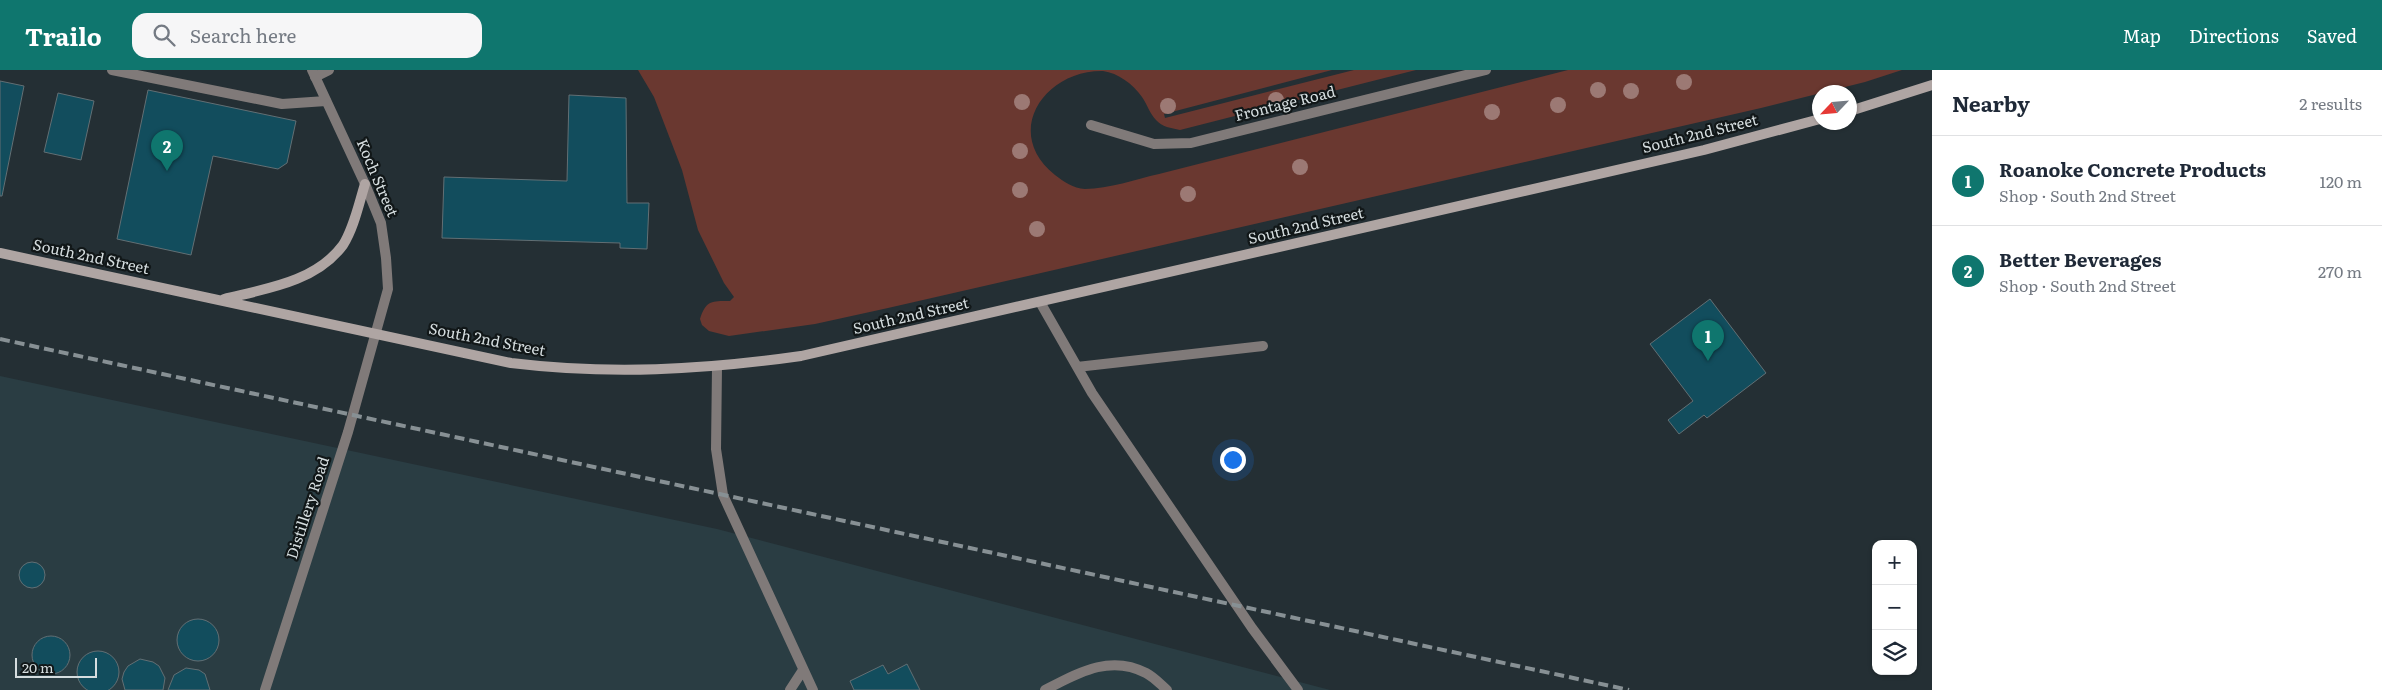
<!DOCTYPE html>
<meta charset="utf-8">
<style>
:root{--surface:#fff;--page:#f6f6f7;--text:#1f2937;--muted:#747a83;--line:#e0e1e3;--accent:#0f766e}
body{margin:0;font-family:Literata,serif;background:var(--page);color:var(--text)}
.controls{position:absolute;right:15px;bottom:15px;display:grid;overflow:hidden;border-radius:10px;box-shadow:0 1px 4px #0004}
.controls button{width:45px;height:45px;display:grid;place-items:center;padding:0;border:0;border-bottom:1px solid var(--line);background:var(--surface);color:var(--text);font:25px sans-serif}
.compass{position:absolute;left:1812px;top:15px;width:45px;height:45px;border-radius:50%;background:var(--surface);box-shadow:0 1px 4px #0004;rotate:244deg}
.scale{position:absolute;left:15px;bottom:12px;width:82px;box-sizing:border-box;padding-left:5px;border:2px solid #d5dddf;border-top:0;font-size:14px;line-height:18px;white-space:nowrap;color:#d5dddf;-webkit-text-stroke:4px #111718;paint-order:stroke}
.you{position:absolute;left:1232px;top:389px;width:18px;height:18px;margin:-12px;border:4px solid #fff;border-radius:50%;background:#1a73e8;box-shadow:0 0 0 8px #1a73e833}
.badge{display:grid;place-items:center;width:32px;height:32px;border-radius:50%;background:var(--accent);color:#fff;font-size:16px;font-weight:700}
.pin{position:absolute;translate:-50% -41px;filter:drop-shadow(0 1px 2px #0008)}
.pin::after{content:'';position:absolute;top:26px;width:18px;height:15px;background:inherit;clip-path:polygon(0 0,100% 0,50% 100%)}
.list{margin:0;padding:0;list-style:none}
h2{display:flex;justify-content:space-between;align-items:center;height:65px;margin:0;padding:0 20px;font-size:21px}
h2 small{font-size:16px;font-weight:400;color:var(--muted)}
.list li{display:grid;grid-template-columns:32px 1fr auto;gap:15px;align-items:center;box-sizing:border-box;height:90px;padding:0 20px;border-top:1px solid var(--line)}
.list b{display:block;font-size:19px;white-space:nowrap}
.list p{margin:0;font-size:16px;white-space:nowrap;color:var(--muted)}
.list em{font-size:16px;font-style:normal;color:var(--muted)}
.icon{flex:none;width:28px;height:28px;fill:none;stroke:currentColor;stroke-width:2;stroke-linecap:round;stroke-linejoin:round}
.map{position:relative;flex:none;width:1932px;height:620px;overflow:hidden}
header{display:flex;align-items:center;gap:30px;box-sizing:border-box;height:70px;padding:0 25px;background:var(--accent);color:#fff}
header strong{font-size:24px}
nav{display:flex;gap:28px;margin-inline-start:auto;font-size:18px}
.search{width:350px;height:45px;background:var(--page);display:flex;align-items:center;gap:12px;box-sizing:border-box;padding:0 18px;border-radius:15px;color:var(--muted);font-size:19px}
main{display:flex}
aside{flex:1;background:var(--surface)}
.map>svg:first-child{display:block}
</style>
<header>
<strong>Trailo</strong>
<div class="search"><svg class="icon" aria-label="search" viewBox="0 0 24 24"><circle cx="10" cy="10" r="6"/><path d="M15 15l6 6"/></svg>Search here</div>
<nav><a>Map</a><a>Directions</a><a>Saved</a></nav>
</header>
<main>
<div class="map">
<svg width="1932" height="620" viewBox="0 0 1932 620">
<rect width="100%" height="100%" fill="#242f34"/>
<path fill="#2a3d43" d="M0,306L717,459L1330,620H0Z"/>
<path fill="#6a3830" d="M638,0H1332L1164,44L1165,48L1354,0H1416L1180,60C1171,58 1162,57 1156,50C1150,44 1147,34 1142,27C1133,14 1118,3 1103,1C1044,0 1002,63 1055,105C1064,112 1073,118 1085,119C1109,119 1136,109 1159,104L1568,0H1902L1865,12L1761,38L888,238L815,254L729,266L709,261L702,255L700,249C706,230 712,231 730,231L734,227L724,213L698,160L682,100L654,27Z"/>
<path fill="#124d5d" stroke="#626f74" d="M0,11L24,16L2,126H0Z
M148,20L296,51L287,93L278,99L213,86L191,185L117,169Z
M58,23L94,31L81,90L44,82Z
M569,25L626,28L627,133H649L647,179L620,178V173L442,168L444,107L567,111Z
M1710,229L1766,303L1707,348L1704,345L1679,364L1668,350L1693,331L1650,274Z
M19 505a13 13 0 1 1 26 0a13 13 0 1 1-26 0Z
M177 570a21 21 0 1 1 42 0a21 21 0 1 1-42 0Z
M32 585a19 19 0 1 1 38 0a19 19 0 1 1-38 0Z
M77 602a21 21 0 1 1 42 0a21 21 0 1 1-42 0Z
M140,589L153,592L159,596L165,608L163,620H125L122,609L124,602L128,596Z
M907,594L920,620H854L850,611L883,595L888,604Z
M186,598L199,600L205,604L210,620H168L174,605Z"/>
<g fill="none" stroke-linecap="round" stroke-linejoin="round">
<path stroke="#807a79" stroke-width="10" d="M112,0L282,34L326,31
M315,7L329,0
M1040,232L1092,323L1252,558L1298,620
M717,297L716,379L723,425L813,620
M1077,297L1263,276
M790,620L803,600
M1045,620C1078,603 1110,584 1146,603C1154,607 1161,615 1167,620"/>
<path stroke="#807a79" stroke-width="10" d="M1091,55L1154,74L1191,73L1486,0"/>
<path stroke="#807a79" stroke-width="10" d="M265,620L348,362L388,219L386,188L381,153L365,114L312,0"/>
<path stroke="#afa5a3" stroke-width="10" d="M1850,41L1932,15
M0,183L511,293C610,305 702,300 801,286L1704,80L1820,49
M224,229C265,219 316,212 343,175C354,158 359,133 365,114"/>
<path stroke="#879094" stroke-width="4" stroke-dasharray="10 5" stroke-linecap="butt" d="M0,269L1629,620"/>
</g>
<g fill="#9c7974">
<circle cx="1684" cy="12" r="8"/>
<circle cx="1598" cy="20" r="8"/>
<circle cx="1631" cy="21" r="8"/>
<circle cx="1276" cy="30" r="8"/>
<circle cx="1022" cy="32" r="8"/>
<circle cx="1558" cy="35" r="8"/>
<circle cx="1168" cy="36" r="8"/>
<circle cx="1492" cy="42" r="8"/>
<circle cx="1020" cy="81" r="8"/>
<circle cx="1300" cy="97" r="8"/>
<circle cx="1020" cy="120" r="8"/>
<circle cx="1188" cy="124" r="8"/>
<circle cx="1037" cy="159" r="8"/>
</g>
<g text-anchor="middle" stroke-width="4.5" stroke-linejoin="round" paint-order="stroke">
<g font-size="15" fill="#d5dddf" stroke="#111718">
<text transform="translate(1285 34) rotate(-14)" y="5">Frontage Road</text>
<text transform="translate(1700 64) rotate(-14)" y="5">South 2nd Street</text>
<text transform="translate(377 108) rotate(67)" y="5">Koch Street</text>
<text transform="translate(1306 156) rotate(-13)" y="5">South 2nd Street</text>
<text transform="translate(91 187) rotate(12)" y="5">South 2nd Street</text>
<text transform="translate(911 246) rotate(-13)" y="5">South 2nd Street</text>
<text transform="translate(487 270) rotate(11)" y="5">South 2nd Street</text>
<text transform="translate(308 438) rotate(-72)" y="5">Distillery Road</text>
</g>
</g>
</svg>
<div class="controls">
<button>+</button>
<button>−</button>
<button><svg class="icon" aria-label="layers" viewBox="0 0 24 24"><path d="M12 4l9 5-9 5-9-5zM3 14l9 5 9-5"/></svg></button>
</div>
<svg class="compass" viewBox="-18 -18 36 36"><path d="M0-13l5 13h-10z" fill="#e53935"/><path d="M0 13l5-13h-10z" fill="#747a83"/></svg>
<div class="scale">20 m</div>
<div class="you"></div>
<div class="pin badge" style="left:1708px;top:291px">1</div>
<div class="pin badge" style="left:167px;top:101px">2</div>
</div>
<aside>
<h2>Nearby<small>2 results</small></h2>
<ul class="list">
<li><span class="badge">1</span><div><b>Roanoke Concrete Products</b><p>Shop · South 2nd Street</p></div><em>120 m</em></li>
<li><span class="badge">2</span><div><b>Better Beverages</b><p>Shop · South 2nd Street</p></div><em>270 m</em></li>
</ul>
</aside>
</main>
